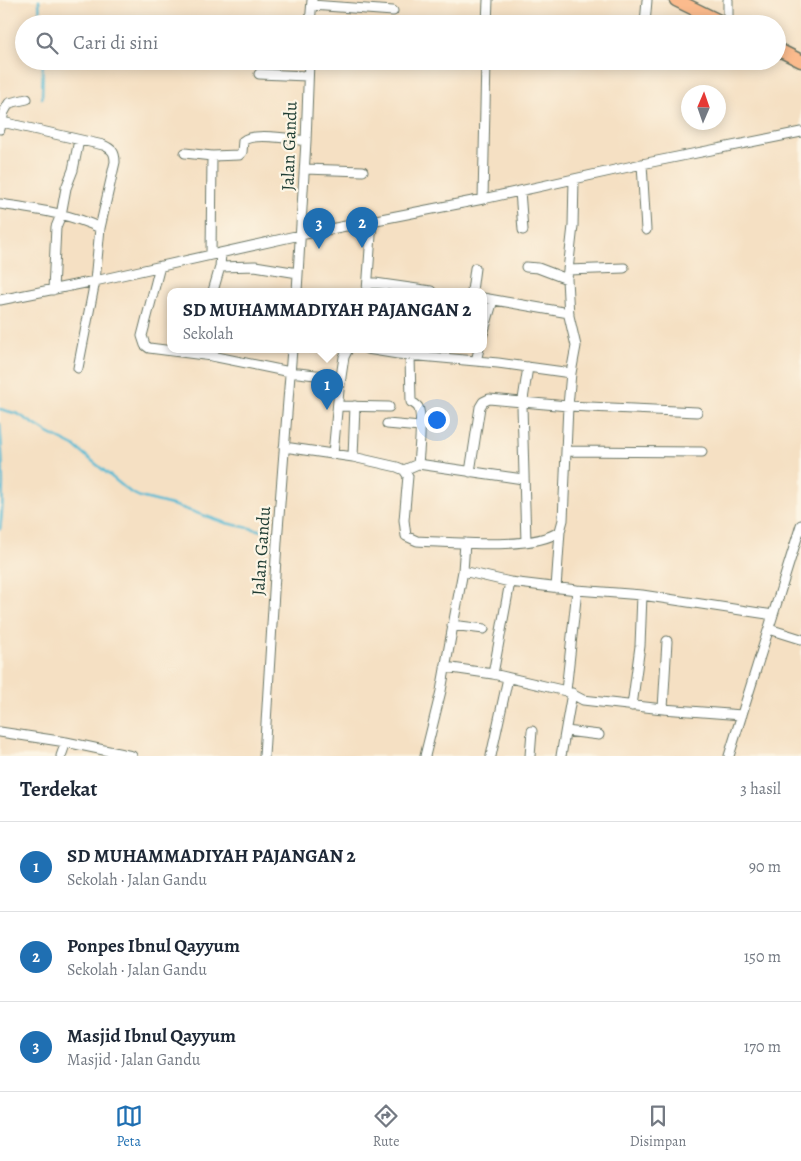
<!DOCTYPE html>
<html lang="id">
<meta charset="utf-8">
<style>
:root{--surface:#fff;--page:#f2f2f3;--text:#1f2937;--muted:#747a83;--line:#e0e1e3;--accent:#1f6fb2}
body{margin:0;font-family:Alegreya,serif;background:var(--page);color:var(--text)}
.compass{position:absolute;left:681px;top:85px;width:45px;height:45px;border-radius:50%;background:var(--surface);box-shadow:0 2px 12px #0003;rotate:2deg}
.you{position:absolute;left:436px;top:419px;width:18px;height:18px;margin:-12px;border:4px solid #fff;border-radius:50%;background:#1a73e8;box-shadow:0 0 0 8px #1a73e833}
.badge{display:grid;place-items:center;width:32px;height:32px;border-radius:50%;background:var(--accent);color:#fff;font-size:16px;font-weight:700}
.pin{position:absolute;translate:-50% -41px;filter:drop-shadow(0 1px 2px #0008)}
.pin::after{content:'';position:absolute;top:26px;width:18px;height:15px;background:inherit;clip-path:polygon(0 0,100% 0,50% 100%)}
.popup{position:absolute;left:167px;top:288px;width:320px;height:65px;box-sizing:border-box;display:grid;place-content:center;border-radius:10px;background:var(--surface);filter:drop-shadow(0 1px 4px #0005);font-size:16px;white-space:nowrap;color:var(--muted)}
.popup b{font-size:19px;color:var(--text)}
.popup::after{content:'';position:absolute;left:50%;top:100%;margin-left:-10px;border:10px solid transparent;border-top-color:var(--surface)}
.list{margin:0;padding:0;list-style:none}
h2{display:flex;justify-content:space-between;align-items:center;height:65px;margin:0;padding:0 20px;font-size:21px}
h2 small{font-size:16px;font-weight:400;color:var(--muted)}
.list li{display:grid;grid-template-columns:32px 1fr auto;gap:15px;align-items:center;box-sizing:border-box;height:90px;padding:0 20px;border-top:1px solid var(--line)}
.list b{display:block;font-size:19px;white-space:nowrap}
.list p{margin:0;font-size:16px;white-space:nowrap;color:var(--muted)}
.list em{font-size:16px;font-style:normal;color:var(--muted)}
.icon{flex:none;width:28px;height:28px;fill:none;stroke:currentColor;stroke-width:2;stroke-linecap:round;stroke-linejoin:round}
.map{position:relative;flex:none;width:801px;height:756px;overflow:hidden}
.search{position:absolute;background:var(--surface);box-shadow:0 2px 12px #0003;left:15px;right:15px;top:15px;height:55px;display:flex;align-items:center;gap:12px;box-sizing:border-box;padding:0 18px;border-radius:28px;color:var(--muted);font-size:19px}
.sheet{height:335px;background:var(--surface)}
nav{display:flex;justify-content:space-around;align-items:center;box-sizing:border-box;height:70px;border-top:1px solid var(--line);background:var(--surface);font-size:14px;color:var(--muted)}
nav a{display:grid;justify-items:center;gap:2px}
nav .on{color:var(--accent)}
.map>svg:first-child{display:block}
</style>
<div class="map">
<svg width="801" height="756" viewBox="0 0 801 756">
<rect width="100%" height="100%" fill="#fcf5e5"/>
<filter id="ink" filterUnits="userSpaceOnUse"><feTurbulence type="fractalNoise" baseFrequency=".02" numOctaves="2"/><feDisplacementMap in="SourceGraphic" scale="10" xChannelSelector="R" yChannelSelector="G"/><feConvolveMatrix kernelMatrix="1 2 1 2 8 2 1 2 1" color-interpolation-filters="sRGB"/></filter>
<filter id="wash" filterUnits="userSpaceOnUse"><feTurbulence type="fractalNoise" baseFrequency=".0096" numOctaves="4" result="noise"/><feDisplacementMap in="SourceGraphic" scale="20" xChannelSelector="R" yChannelSelector="G"/><feGaussianBlur stdDeviation="1.12" result="paint"/><feColorMatrix in="noise" values="0 0 0 0 0 0 0 0 0 0 0 0 0 0 0 0 0 1.4 0 .05"/><feComposite in="paint" operator="in"/></filter>
<g filter="url(#wash)">
<rect width="100%" height="100%" fill="#f5e0c3"/>
<g fill="none" stroke-linecap="round" stroke-linejoin="round">
<path stroke="#56bad4" stroke-width="2.5" d="M39,0L40,24
M42,98L43,61
M0,409L18,414L48,433L74,446L130,492L140,497L176,506L226,523L268,532
M0,424C3,459 5,495 0,529"/>
</g>
</g>
<g filter="url(#ink)">
<g fill="none" stroke-linecap="round" stroke-linejoin="round">
<g stroke="#6a7666" stroke-width="11">
<path id="minor" d="M312,5L393,11
M310,24L312,0
M487,24L488,0
M645,24L647,0
M728,24V0
M259,74L307,76
M2,122L103,145C112,149 115,152 115,162L100,228L95,281L78,368
M0,129L4,112L9,103L27,99
M185,153L212,156
M642,164L646,230
M305,169L363,171
M520,191L523,230
M483,199L486,61
M0,204C33,209 70,213 100,228
M211,255L212,156L239,155L242,152L243,141C253,132 293,139 306,141
M160,266L142,336L145,345L149,348L212,356L290,372L341,378
M220,267L255,266L298,273
M526,267L538,268L567,279
M568,270L624,268
M368,282L431,291
M53,290L56,227L61,215L66,188L73,170L79,140
M213,291L220,267L221,253
M297,291L306,141L309,61
M367,291L372,221
M472,291L475,268
M483,298L569,313
M0,300L95,281L300,235L483,199L642,164L801,132
M483,334L493,300
M367,349L398,354L498,363L571,373
M476,361L479,349
M338,406L389,407
M387,424L420,427
M284,447L353,457L397,467L404,470L408,476L404,520L406,536L417,541C452,542 533,551 560,531L563,520L568,406L571,373L576,346L569,316L567,279L573,226L574,179
M567,451L702,452
M333,454L339,390L344,357L348,349
M353,457L355,406
M418,464L523,479
M404,470L418,464C419,453 423,414 418,407C418,406 412,402 411,402L410,355
M470,472L480,407L483,402L489,399L568,406L697,412
M526,542L522,406L528,367
M463,571L510,582L577,590L642,595L773,615
M556,588L560,531
M452,625L484,629
M769,629L801,639
M445,667L493,674L566,691L583,700L663,709L742,715
M493,674L510,582
M566,691L577,590
M632,706L640,646L642,595
M663,709L667,641
M566,731L599,735
M0,732L66,742L132,756
M61,756L66,742
M264,756L277,542L292,349
M425,756L441,691L463,571L465,543
M491,756L508,678
M530,756L532,731
M561,756L572,693
M729,756L801,525"/>
</g>
<g stroke="#6a7666" stroke-width="15">
<path id="highway" d="M676,0L725,24
M777,49L801,61"/>
</g>
<use href="#minor" stroke="#fff" stroke-width="9"/>
<use href="#highway" stroke="#fbbb8d" stroke-width="12"/>
</g>
</g>
<g text-anchor="middle" stroke-width="4.5" stroke-linejoin="round" paint-order="stroke">
<g font-size="18" fill="#1f3d34" stroke="#fcf5e5">
<text transform="translate(289 146) rotate(-88)" y="6">Jalan Gandu</text>
<text transform="translate(261 551) rotate(-86)" y="6">Jalan Gandu</text>
</g>
</g>
</svg>
<svg class="compass" viewBox="-18 -18 36 36"><path d="M0-13l5 13h-10z" fill="#e53935"/><path d="M0 13l5-13h-10z" fill="#747a83"/></svg>
<div class="you"></div>
<div class="pin badge" style="left:327px;top:410px">1</div>
<div class="popup"><b>SD MUHAMMADIYAH PAJANGAN 2</b>Sekolah</div>
<div class="pin badge" style="left:362px;top:248px">2</div>
<div class="pin badge" style="left:319px;top:249px">3</div>
<div class="search"><svg class="icon" aria-label="search" viewBox="0 0 24 24"><circle cx="10" cy="10" r="6"/><path d="M15 15l6 6"/></svg>Cari di sini</div>
</div>
<section class="sheet">
<h2>Terdekat<small>3 hasil</small></h2>
<ul class="list">
<li><span class="badge">1</span><div><b>SD MUHAMMADIYAH PAJANGAN 2</b><p>Sekolah · Jalan Gandu</p></div><em>90 m</em></li>
<li><span class="badge">2</span><div><b>Ponpes Ibnul Qayyum</b><p>Sekolah · Jalan Gandu</p></div><em>150 m</em></li>
<li><span class="badge">3</span><div><b>Masjid Ibnul Qayyum</b><p>Masjid · Jalan Gandu</p></div><em>170 m</em></li>
</ul>
</section>
<nav>
<a class="on"><svg class="icon" aria-label="map" viewBox="0 0 24 24"><path d="M3 6l6-2 6 2 6-2v14l-6 2-6-2-6 2zM9 4v14M15 6v14"/></svg>Peta</a>
<a><svg class="icon" aria-label="directions" viewBox="0 0 24 24"><path d="M12 3l9 9-9 9-9-9zM9 14v-3h6M13 9l2 2-2 2"/></svg>Rute</a>
<a><svg class="icon" aria-label="saved" viewBox="0 0 24 24"><path d="M7 4h10v16l-5-4-5 4z"/></svg>Disimpan</a>
</nav>
